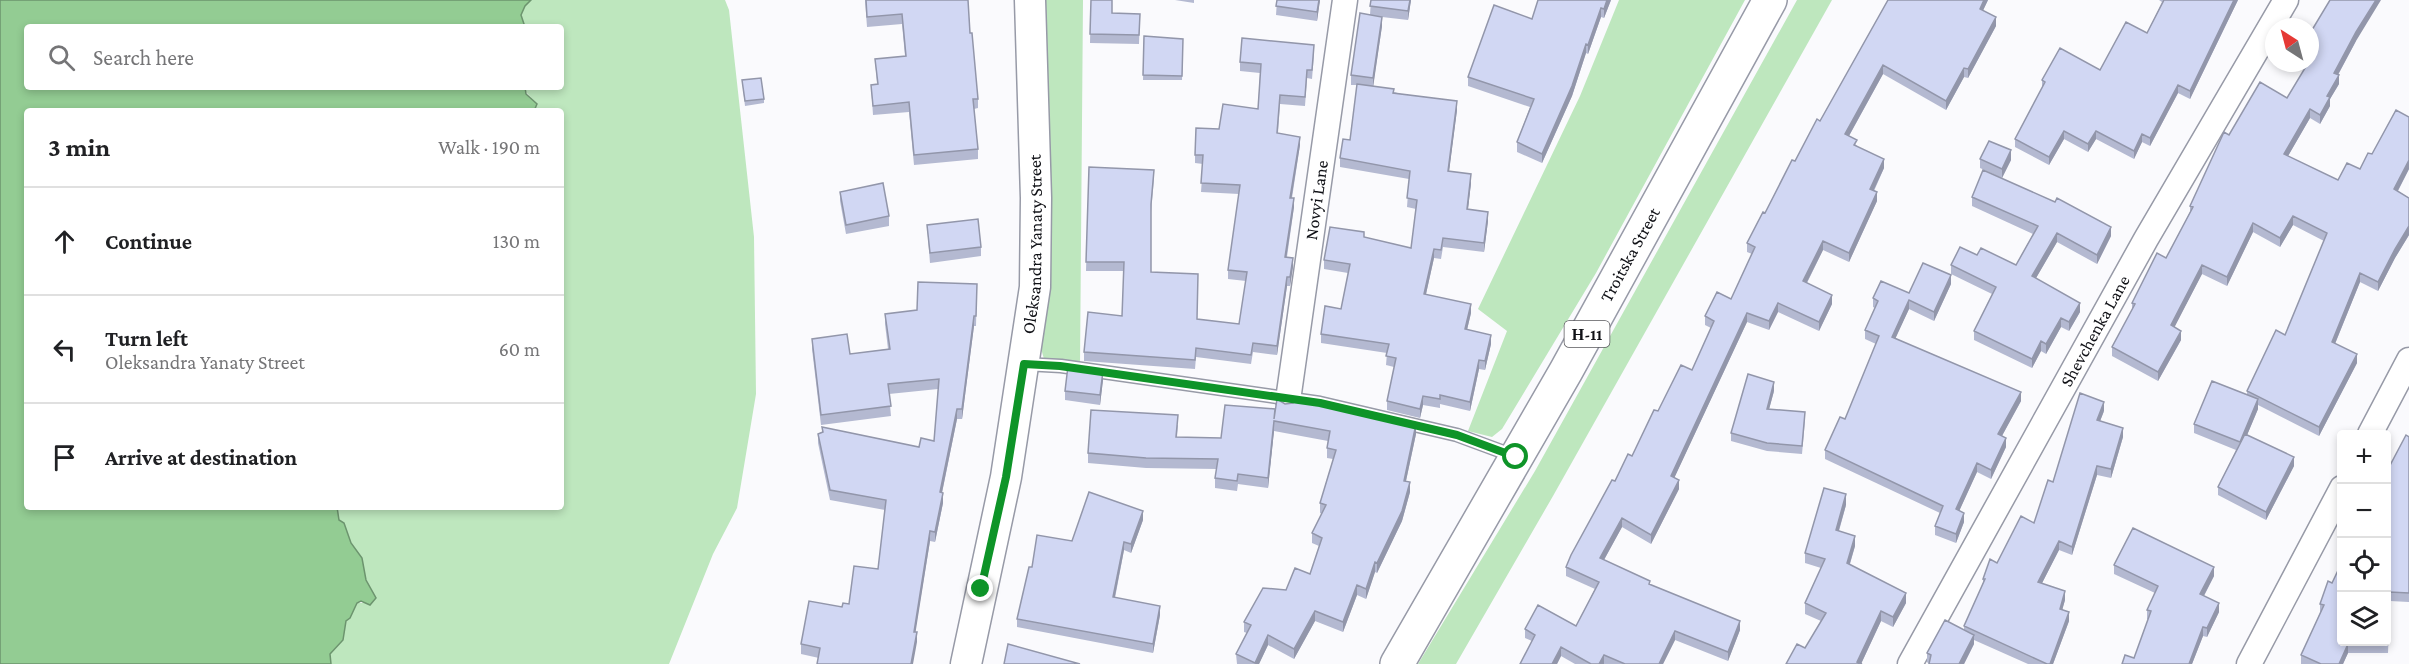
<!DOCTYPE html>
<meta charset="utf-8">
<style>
:root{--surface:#fff;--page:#f6f6f6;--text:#202124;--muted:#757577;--line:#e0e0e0}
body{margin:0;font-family:"Crimson Pro",serif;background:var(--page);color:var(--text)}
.controls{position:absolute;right:18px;bottom:18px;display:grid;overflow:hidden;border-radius:6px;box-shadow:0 3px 9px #0003}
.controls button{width:54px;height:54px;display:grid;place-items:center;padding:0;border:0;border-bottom:2px solid var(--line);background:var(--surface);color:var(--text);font:30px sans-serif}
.compass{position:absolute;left:2265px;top:18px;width:54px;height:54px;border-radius:50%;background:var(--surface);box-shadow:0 3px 9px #0003;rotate:324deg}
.stop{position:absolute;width:18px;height:18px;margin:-14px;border:4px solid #0e9428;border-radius:50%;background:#fff}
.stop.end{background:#0e9428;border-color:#fff;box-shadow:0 2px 6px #0008}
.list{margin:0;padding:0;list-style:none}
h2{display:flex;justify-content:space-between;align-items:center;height:78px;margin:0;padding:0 24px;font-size:26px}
h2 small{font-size:20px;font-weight:400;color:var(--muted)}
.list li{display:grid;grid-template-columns:39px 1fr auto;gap:18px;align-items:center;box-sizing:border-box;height:108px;padding:0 24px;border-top:2px solid var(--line)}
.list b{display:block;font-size:22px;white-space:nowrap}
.list p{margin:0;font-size:20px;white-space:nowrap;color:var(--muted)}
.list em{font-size:20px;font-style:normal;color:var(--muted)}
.icon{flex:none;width:33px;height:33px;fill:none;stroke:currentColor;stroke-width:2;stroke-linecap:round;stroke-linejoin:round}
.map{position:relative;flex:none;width:2409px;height:664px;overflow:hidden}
.search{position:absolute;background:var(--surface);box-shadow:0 3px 9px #0003;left:24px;top:24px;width:540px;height:66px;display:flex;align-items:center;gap:15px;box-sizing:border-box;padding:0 21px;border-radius:6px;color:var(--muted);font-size:22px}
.panel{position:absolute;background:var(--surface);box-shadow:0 3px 9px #0003;left:24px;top:108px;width:540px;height:402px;border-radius:6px}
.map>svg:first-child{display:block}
</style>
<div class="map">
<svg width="2409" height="664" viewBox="0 0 2409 664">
<rect width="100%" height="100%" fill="#fafafd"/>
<path fill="#bee7be" d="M531,0H725L729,10L754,237L756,394L737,508L713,554L669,664H331L330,654L343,640L346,621L357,603H366L376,598L366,580L362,558L351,543L344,523L339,520L337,507H561V111H534L537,104L525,91V87H561V27H525L521,15L525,6Z
M1044,0H1083L1080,366L1051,362L1044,359L1040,345Z
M1619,0H1745L1596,273L1502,429L1492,437L1468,431L1507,331L1478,309L1580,96Z
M1797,0H1832L1553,496L1456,664H1418L1535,471Z"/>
<path fill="#93cc93" stroke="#6c946e" stroke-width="1.5" d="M0,0H531L525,6L521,15L525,27H27V87H525L526,94L537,104L534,111H27V507H337L339,520L344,523L351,543L362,558L366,580L376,598L370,605L361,601L357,603L350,618L346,621L343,640L330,654L331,664H0Z"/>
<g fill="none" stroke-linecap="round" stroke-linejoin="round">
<g stroke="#979aa7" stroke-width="15">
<path id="service" d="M1024,364L1061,366L1320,403L1457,435L1514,456"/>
</g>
<g stroke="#979aa7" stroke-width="27">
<g id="minor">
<path id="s1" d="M1288,400L1345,0"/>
<path d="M2370,434L2409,360"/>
<path id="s2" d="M1910,664L2146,239L2286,0"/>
<path d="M2249,664L2342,488"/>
</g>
</g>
<g stroke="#979aa7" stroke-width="33">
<g id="tertiary">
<path id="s3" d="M966,664L1006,477L1035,287L1036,198L1030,0"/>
</g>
</g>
<g stroke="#979aa7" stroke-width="36">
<g id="primary">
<path id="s4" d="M1397,664L1566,371L1770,0"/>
</g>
</g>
<use href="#service" stroke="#fff" stroke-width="12"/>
<use href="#minor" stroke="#fff" stroke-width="24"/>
<use href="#tertiary" stroke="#fff" stroke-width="30"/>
<use href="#primary" stroke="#fff" stroke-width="33"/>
</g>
<path fill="#b4b9d1" d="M865,0H968L970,33L978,99V108L974,109L978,149V159L914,165L909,112L873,115L871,85L877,84L875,59L905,56L902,24L867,27Z
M1091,0L1112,13L1140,14L1139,44L1090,43Z
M1175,0H1194V3Z
M1277,0H1320L1317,21L1276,15Z
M1371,0H1411L1408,20L1382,17V26L1373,86L1457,110L1449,171L1471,183L1468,209L1488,221L1484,252L1443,247L1441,259L1434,258L1426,294L1471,313L1467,330L1491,344L1485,370L1479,369L1470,411L1440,404V408L1423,405L1420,418L1387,410V401L1394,367L1386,365L1387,353L1321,343V334L1341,309L1348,273L1324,269V260L1364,237L1411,248L1416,209L1407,207L1409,179L1340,167V158L1350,140L1357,85H1351V75L1370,15Z
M1611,0L1604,18L1601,17L1588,54L1586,53L1572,96L1542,163L1517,152V142L1530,107L1468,86V77L1532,19Z
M1888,0H1988L1983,10L1996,26L1968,78L1964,77L1946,110L1883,74L1849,136L1857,146L1884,168L1874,191L1877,201L1849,262L1823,250L1807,283L1832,304L1819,331L1778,312L1769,330L1747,322L1674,478L1679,489L1651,544L1622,527L1604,560L1650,585L1740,630L1728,661L1675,640L1663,664H1575L1561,656L1557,664H1520L1532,641L1525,638V629L1576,626L1595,589L1566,576V567L1615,481L1632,456L1658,411L1692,370L1711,328L1705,325V316L1731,299L1752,254L1747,252V243L1820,121Z
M2159,0H2238L2190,99L2178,93L2150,146L2142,142L2134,159L2096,139L2088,152L2064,139L2049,165L2015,147V139L2042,89V80L2100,70L2147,33L2162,2Z
M2312,30L2356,41L2338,75L2339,84L2330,99V106L2320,124L2310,118L2288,156L2338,180L2360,169H2409L2398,191L2409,198V235L2395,258L2378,291L2360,282L2335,344L2357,363L2319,436L2258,405V409L2247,435L2294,466L2266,520L2218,495V487L2236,450L2194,433V424L2247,395V391L2285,335L2324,241L2293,225L2280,247L2253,232L2227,286L2202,274L2174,327L2181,340L2158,381L2112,356V347L2132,310V303L2166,258L2190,212V206L2229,135L2287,98L2304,70L2294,63H2310Z
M1144,36L1183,39L1182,80H1143Z
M1314,54L1312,79L1307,78L1305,106L1280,104L1278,133L1300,145L1292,198L1294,207L1287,257L1293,267L1290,286H1287L1277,355L1253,352L1251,364L1196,357L1195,369L1084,361V352L1122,316L1124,271H1086L1089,167L1154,179L1151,212V272L1197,319L1239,324L1246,281L1228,279V270L1239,194L1201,192L1203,164L1195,163V155L1219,129L1258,109L1260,73L1240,71V62Z
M742,80L764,99V103L745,106Z
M1980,159L2011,160L2002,178L1980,168Z
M840,192L889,216V226L846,234L840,201Z
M1972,197L2111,236L2097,264L2057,242L2036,278L2080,312L2069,331L2061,327L2046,354L2041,351L2032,368L1974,340V331L1992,294L1951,274V265L1977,255L2016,265L2033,234L1972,206Z
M927,225L981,247V256L930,263Z
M977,284L976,326H974L962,419H957L942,493L943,503L935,542L930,541L915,632L917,642L819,658L801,654V644L842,607L849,604L878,569L885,510L830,500L818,443V434L822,432V427L919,447L934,441L938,389L889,394L891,416L821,425L812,349V339L850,354L888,349L885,324V314L917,310Z
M1951,284L1934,321L1909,309L1895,338L2021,401L2002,436L2006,447L1991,479L1977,472L1959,511L1964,522L1956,543L1935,535V526L1940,513L1825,459V450L1845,419L1876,344L1865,339V330L1875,308L1873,307V298L1909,293Z
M1103,380L1100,405L1065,400V391Z
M1774,391L1769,409L1805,420L1802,454L1767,451L1731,441V433Z
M1285,404L1416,434L1406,481L1410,492L1402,521L1377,573L1375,572L1366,599L1357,595L1343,632L1315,621L1294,659L1268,645L1259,664H1237L1236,654L1247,633L1244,632V622L1286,590L1310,574L1319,546L1312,543V533L1322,514L1320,513V503L1333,459L1327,458V448L1328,441L1274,431L1268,488L1238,484L1237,491L1215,488V478L1217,469L1146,468L1088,463V453L1178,425L1177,437L1221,438L1275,409Z
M2104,411L2100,421L2123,437L2111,478L2097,475L2072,555L2059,550L2042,583L2065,600L2062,610L2069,621L2053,664H2028L1974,640V644L1964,664H1929L1927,662V653L1964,630V626L1983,583V579L2034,523L2053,482Z
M2409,437V602L2390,601L2388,653H2348L2343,664H2301V655L2320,613V604L2332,583L2342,642L2386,473Z
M1846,505L1839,531L1855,546L1850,564L1906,603L1893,627L1881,621L1861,664L1805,648L1821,621L1805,614V603L1821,568L1805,563V553Z
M1143,520L1131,553L1124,550L1115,598L1160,615L1153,653L1017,627V619L1032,567L1072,541Z
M2114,565L2214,576L2204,596L2219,612L2207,637L2203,636L2192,664H2122L2134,658L2149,619H2147V610L2155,593L2114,574Z"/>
<path fill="#9296aa" d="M1319,0H1320L1317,21V12Z
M1410,0H1411L1408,20V11Z
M1607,0H1611L1604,18V9Z
M1984,0H1988L1980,17V9Z
M2234,0H2238L2190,99V91Z
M2376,0H2381L2356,41L2334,82V73L2356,32Z
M1601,8V17L1588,54V45Z
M1382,17V26L1373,88V78Z
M1996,17V26L1968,78V69Z
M1586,44V53L1572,96L1542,163V154Z
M1883,65V74L1845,143V134Z
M1964,68V77L1946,110V101Z
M2339,75V84L2330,99V106L2320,124V115L2327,96Z
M2178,85V93L2150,146V138Z
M1457,101V110L1448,180V171Z
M2310,109V118L2284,163V154Z
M2064,131V139L2049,165V157Z
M2096,131V139L2088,152V144Z
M2142,134V142L2134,159V151Z
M1300,137V145L1290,207V198Z
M2011,150V160L2002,178V169Z
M1884,159V168L1870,198V189Z
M2409,160V169L2394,198V189Z
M1471,174V183L1467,218V209Z
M1877,192V201L1849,262V253Z
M1294,198V207L1285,266V257Z
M1488,212V221L1484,252V243Z
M2293,216V225L2280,247V238Z
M2253,223V232L2227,286V277Z
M2409,226V235L2395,258L2378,291V282L2395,249Z
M2111,227V236L2097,264V255Z
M2057,233V242L2032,285V276Z
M1823,241V250L1803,290V281Z
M1434,249V258L1424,303V294Z
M1293,258V267L1290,286V277Z
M2202,265V274L2171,334V325Z
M2360,273V282L2332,351V342Z
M1951,275V284L1934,321V312Z
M1287,277V286L1277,355V346Z
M1832,295V304L1819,331V322Z
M1909,300V309L1892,346V337Z
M1778,303V312L1769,330V321Z
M2080,303V312L2069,331V322Z
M1471,304V313L1465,338V329Z
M1747,313V322L1671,485V476Z
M974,316V326L962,419V409Z
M2061,318V327L2046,354V344Z
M2181,331V340L2158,381V372Z
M1491,335V344L1485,370V361Z
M2041,341V351L2032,368V359Z
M2357,354V363L2319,436V427Z
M1479,360V369L1470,411V402Z
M1103,371V380L1100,405V395Z
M1774,382V391L1767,417V409Z
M2021,392V401L1998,443V434Z
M1423,396V405L1420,418V409Z
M2258,399V409L2240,452V442Z
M2104,402V411L2097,429V420Z
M957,409V419L940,502V492Z
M1274,421V431L1268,488V478Z
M1416,424V434L1404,490V481Z
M2123,428V437L2111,478V469Z
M2006,438V447L1991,479V470Z
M2294,457V466L2266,520V512Z
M1977,463V472L1956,518V509Z
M2097,466V475L2072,555V547Z
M1679,480V489L1651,544V535Z
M1410,482V492L1402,521L1377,573V563Z
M943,493V503L935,542V532Z
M1846,494V505L1836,540V530Z
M1143,511V520L1131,553V544Z
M1964,513V522L1956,543V534Z
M1622,518V527L1600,567V558Z
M930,531V541L914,642V632Z
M1855,536V546L1847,573V563Z
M2059,541V550L2038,591V582Z
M1124,542V550L1113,606V597Z
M1375,562V572L1366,599V589Z
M2214,567V576L2200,603V594Z
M1357,585V595L1343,632V622Z
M2065,591V600L2060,618V609Z
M1906,593V603L1893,627V617Z
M2219,603V612L2207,637V628Z
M1160,606V615L1153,653V644Z
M1315,611V621L1294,659V649Z
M1881,611V621L1861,664L1857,662Z
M2069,612V621L2053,664H2050Z
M1740,621V630L1728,661V652Z
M2203,627V636L2192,664H2189Z
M1675,631V640L1663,664H1659Z
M917,632V642L913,664H911Z
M1268,635V645L1259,664H1255Z
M1974,635V644L1964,664H1959Z
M2348,644V653L2343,664H2339Z
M1561,647V656L1557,664H1552Z
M1604,655V664H1599Z"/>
<path fill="#d1d7f3" stroke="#9296aa" stroke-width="1.5" d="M866,0H968L970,33H972L978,99H973L978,149L914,155L909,102L873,106L871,85L878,84L875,59L906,56L902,14L867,17Z
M1091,0H1112V13L1140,14L1139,35L1090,34Z
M1277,0H1319L1317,12L1276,6Z
M1371,0H1410L1408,11L1370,6Z
M1538,0H1607L1604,9L1601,8L1588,45L1586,44L1572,86L1542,154L1517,142L1534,99L1468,77L1494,5L1532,19Z
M1888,0H1984L1980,9L1996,17L1968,69L1964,68L1946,101L1883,65L1845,134L1857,140L1854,145L1884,159L1870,189L1877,192L1849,253L1823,241L1803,281L1832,295L1819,322L1778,303L1769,321L1747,313L1671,476L1679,480L1651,535L1622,518L1600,558L1650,581L1649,584L1740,621L1728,652L1675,631L1659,664H1625L1604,655L1599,664H1591L1561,647L1552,664H1520L1535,635L1525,629L1538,605L1576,626L1599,582L1566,567L1571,555L1612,480L1615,481L1628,454L1632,456L1654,410L1658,411L1681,365L1692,370L1714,321L1705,316L1717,292L1731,299L1755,247L1747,243L1763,212L1765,213L1792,160L1795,161L1817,119L1820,121Z
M2164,0H2234L2190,91L2178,85L2150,138L2142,134L2134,151L2096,131L2088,144L2064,131L2049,157L2015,139L2045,82L2042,80L2060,48L2100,70L2126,22L2147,33Z
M2330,0H2376L2356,32L2334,73L2339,75L2327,96L2330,97L2320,115L2310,109L2284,154L2338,180L2347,163L2360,169L2368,153L2372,154L2396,110L2409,117V160L2394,189L2409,198V226L2395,249L2378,282L2360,273L2332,342L2357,354L2319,427L2247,391L2276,330L2285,335L2327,233L2293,216L2280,238L2253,223L2227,277L2202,265L2171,325L2181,331L2158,372L2112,347L2135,304L2132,303L2157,253L2166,258L2193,207L2190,206L2224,132L2229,135L2260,82L2287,98L2308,63H2310V28L2312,30Z
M1360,13L1382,17L1373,78L1351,75Z
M2299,22L2308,27H2296Z
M1144,36L1183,39L1182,76L1143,75Z
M1242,38L1314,45L1312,70H1307L1305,97L1280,95L1277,133L1300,137L1290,198H1294L1285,257L1293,258L1290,277H1287L1277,346L1253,343L1251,355L1196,348L1195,360L1084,352L1088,312L1122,316L1124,262H1086L1089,167L1154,170L1151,204V272L1198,274L1197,319L1239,324L1247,272L1228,270L1240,185L1201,183L1203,155H1195L1196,128L1219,129L1223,104L1258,109L1261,64L1240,62Z
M761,78L764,99L745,101L742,80Z
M1357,84L1394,89L1393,93L1457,101L1448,171L1471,174L1467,209L1488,212L1484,243L1443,238L1441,250L1434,249L1424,294L1471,304L1465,329L1491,335L1485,361L1479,360L1470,402L1440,395V399L1423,396L1420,409L1387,401L1396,358L1386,356L1389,344L1321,334L1325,306L1341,309L1350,264L1324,260L1330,227L1364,232V237L1411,248L1417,200L1407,198L1410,171L1340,158L1343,139L1350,140Z
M1989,141L2011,150L2002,169L1980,159Z
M1983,170L2055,202L2057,198L2111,227L2097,255L2057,233L2032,276L2080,303L2069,322L2061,318L2046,344L2041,341L2032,359L1974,331L1996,287L1951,265L1960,247L1977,255L1981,248L2016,265L2038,226L1972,197Z
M883,183L889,216L846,225L840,192Z
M978,219L981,247L930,253L927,225Z
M1923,263L1951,275L1934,312L1909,300L1892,337L2021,392L1998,434L2006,438L1991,470L1977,463L1956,509L1964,513L1956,534L1935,526L1943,506L1825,450L1840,417L1845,419L1879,336L1865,330L1878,301L1873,298L1881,281L1909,293Z
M918,282L977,284L976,316H974L962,409H957L940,492L943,493L935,532L930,531L914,632H917L911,664H817L820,648L801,644L809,601L842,607L843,603L849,604L854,566L878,569L886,500L830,490L818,434L823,432L822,427L919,447L921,438L934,441L939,379L888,384L891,406L821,415L812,339L847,334L850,354L890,349L885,314L917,310Z
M1068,366L1103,371L1100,395L1065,391Z
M1748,374L1774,382L1767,409L1805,412L1802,446L1767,443L1731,433Z
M2212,381L2258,399L2240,442L2194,424Z
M2080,393L2104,402L2097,420L2123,428L2111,469L2097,466L2072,547L2059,541L2038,582L2065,591L2060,609L2069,612L2050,664H2047L1964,626L1985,579H1983L1990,559L1997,563L2021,516L2034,523L2048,480L2053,482Z
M1277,399L1285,404L1293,403L1299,399L1384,420V417L1416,424L1404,481L1410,482L1402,511L1377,563L1375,562L1366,589L1357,585L1343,622L1315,611L1294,649L1268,635L1255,663L1236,654L1251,625L1244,622L1263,588L1286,590L1295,568L1310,574L1322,538L1312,533L1326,505L1320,503L1336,450L1327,448L1330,431L1274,421L1268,478L1238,474L1237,481L1215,478L1218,459L1146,458L1088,453L1091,410L1178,415L1176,437L1221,438L1225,405L1275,409L1274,419Z
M2245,434L2294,457L2266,512L2218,487Z
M2406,435L2409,437V593L2390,592L2388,644H2348L2339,664H2321L2301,655L2324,605L2320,604L2328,581L2332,583L2342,562V642H2386V473Z
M1824,488L1846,494L1836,530L1855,536L1847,563L1906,593L1893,617L1881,611L1857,662L1862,664H1786L1797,644L1805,648L1826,613L1805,603L1825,559L1805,553Z
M1089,492L1143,511L1131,544L1124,542L1113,597L1160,606L1153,644L1017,619L1029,567H1032L1037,535L1072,541Z
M2133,528L2214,567L2200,594L2219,603L2207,628L2203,627L2189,664H2122L2125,655L2134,658L2151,611L2147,610L2158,586L2114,565Z
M1945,620L1974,635L1959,664H1929L1931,655L1927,653Z
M1008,644L1080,664H1004Z"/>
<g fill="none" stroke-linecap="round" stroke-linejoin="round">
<path stroke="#0e9428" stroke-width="8" d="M981,589L1006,477L1024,364L1060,366L1320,403L1457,435L1516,457"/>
</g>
<g text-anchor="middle" stroke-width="5" stroke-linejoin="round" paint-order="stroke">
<rect fill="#fff" stroke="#58585c" stroke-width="1.5" x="1564.5" y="321" width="45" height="26" rx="4.5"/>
<g font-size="16" font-weight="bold" fill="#101116">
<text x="1587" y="340">Н-11</text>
</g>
<g font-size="18" fill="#101116" stroke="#fff">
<text dy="6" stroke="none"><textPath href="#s1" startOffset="202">Novyi Lane</textPath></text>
<text dy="6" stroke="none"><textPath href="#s3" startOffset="426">Oleksandra Yanaty Street</textPath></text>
<text dy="6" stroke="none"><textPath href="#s4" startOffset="471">Troitska Street</textPath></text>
<text dy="6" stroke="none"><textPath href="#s2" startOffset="381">Shevchenka Lane</textPath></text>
</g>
</g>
</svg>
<div class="controls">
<button>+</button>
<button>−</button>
<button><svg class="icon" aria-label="locate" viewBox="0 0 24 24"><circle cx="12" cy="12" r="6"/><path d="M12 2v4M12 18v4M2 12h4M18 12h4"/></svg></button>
<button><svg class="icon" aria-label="layers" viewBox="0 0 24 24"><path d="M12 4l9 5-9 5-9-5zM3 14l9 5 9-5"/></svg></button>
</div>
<svg class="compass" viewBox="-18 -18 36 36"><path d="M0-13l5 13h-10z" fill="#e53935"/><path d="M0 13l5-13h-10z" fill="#757577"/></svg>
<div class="stop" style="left:1516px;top:457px"></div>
<div class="stop end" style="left:981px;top:589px"></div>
<div class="search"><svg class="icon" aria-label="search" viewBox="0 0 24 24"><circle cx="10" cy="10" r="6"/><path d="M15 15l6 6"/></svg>Search here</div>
<section class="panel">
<h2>3 min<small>Walk · 190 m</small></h2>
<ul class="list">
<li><svg class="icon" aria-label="ahead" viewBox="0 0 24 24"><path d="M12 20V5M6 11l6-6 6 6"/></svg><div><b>Continue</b></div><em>130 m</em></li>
<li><svg class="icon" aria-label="left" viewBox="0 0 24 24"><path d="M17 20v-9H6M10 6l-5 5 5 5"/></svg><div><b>Turn left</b><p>Oleksandra Yanaty Street</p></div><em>60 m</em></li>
<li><svg class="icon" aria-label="arrive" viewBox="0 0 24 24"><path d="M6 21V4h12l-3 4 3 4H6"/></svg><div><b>Arrive at destination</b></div></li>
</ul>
</section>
</div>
